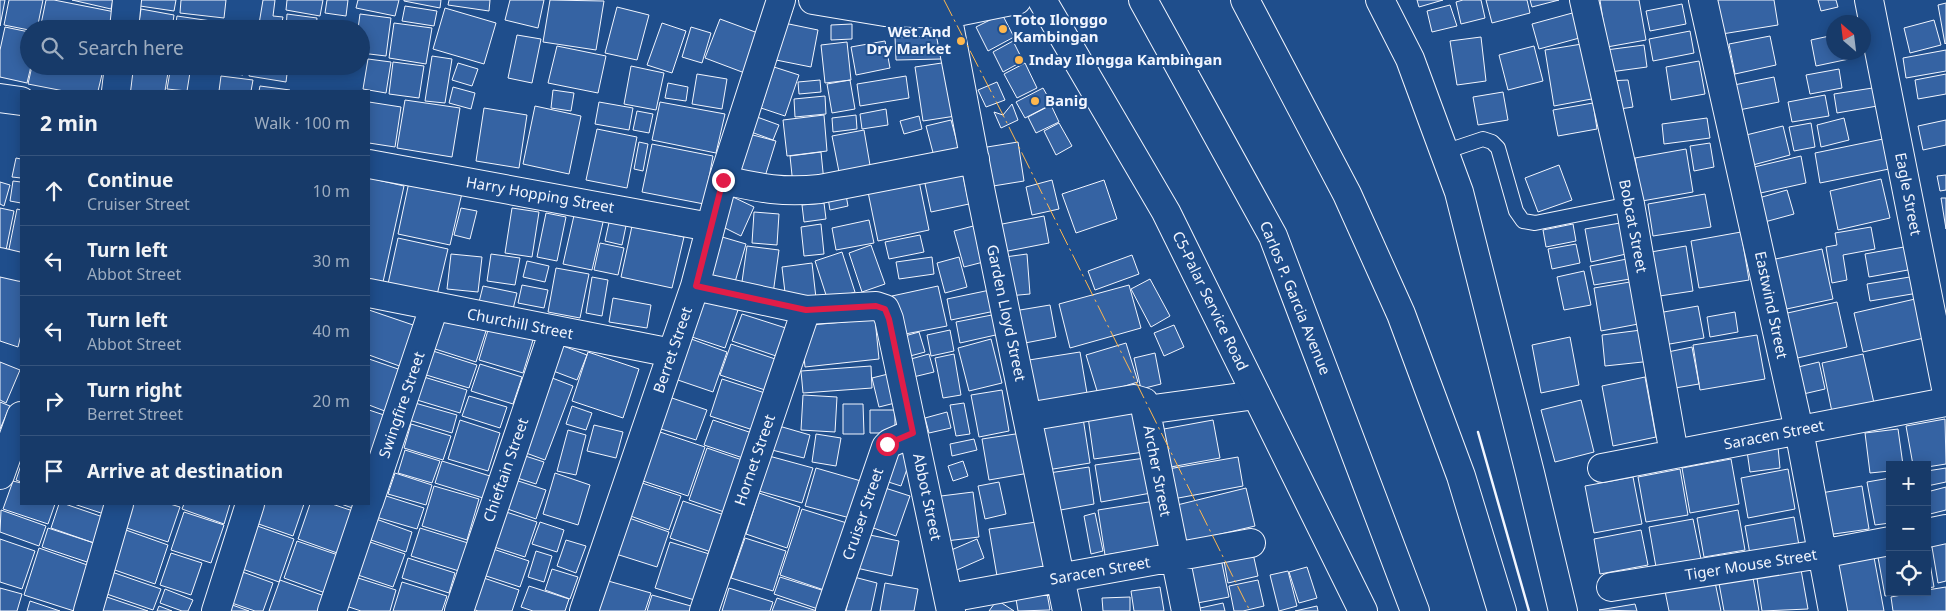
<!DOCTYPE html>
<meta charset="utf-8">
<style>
:root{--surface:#173a69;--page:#244571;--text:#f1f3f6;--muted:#9eadc0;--line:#36547d}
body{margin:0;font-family:"Noto Sans",sans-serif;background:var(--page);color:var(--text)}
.controls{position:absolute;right:15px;bottom:15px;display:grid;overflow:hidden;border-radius:0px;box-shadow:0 2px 12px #0003}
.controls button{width:45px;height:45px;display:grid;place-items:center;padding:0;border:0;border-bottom:1px solid var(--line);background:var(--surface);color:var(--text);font:25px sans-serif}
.compass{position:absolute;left:1826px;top:15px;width:45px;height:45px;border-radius:50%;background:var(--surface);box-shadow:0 2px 12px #0003;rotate:332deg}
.stop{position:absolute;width:15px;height:15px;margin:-11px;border:4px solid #e11d48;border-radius:50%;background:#fff}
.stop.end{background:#e11d48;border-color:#fff;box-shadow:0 1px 5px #0008}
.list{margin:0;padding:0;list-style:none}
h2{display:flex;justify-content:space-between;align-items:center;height:65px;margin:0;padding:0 20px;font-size:21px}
h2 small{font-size:16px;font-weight:400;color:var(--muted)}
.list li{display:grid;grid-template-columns:32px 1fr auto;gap:15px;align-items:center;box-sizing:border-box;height:70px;padding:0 20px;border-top:1px solid var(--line)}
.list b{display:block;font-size:19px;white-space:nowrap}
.list p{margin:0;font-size:16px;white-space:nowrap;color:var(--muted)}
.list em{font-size:16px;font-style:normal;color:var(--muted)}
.icon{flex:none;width:28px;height:28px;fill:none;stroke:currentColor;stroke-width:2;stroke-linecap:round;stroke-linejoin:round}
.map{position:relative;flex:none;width:1946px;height:611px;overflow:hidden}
.search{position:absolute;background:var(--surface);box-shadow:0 2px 12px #0003;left:20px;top:20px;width:350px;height:55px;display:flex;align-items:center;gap:12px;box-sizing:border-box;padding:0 18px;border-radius:28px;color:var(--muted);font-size:19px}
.panel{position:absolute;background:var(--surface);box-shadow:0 2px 12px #0003;left:20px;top:90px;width:350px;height:415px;border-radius:0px}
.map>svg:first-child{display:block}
</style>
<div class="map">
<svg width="1946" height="611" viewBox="0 0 1946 611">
<rect width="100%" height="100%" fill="#1f4e8c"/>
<path fill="#3563a3" stroke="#f2f6ff" d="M0,0H5L0,26Z
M9,0H43L37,29H29V30L4,25Z
M46,0H54L115,12L111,29H40Z
M72,0H113L111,9Z
M141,0H176L174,11L140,6Z
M181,0H226L224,18L180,13Z
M263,0H275L273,16L283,17L281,27L259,24Z
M287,0H323L320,16L286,10Z
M327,0H348L346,16L325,13Z
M358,0H399L395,16L356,8Z
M404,0H441L440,8L404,1Z
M449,0H490L489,11L448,5Z
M510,0H544L538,28L505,20Z
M550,0L604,1L596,50L543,42Z
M1417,0H1443L1419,7Z
M1463,0H1481L1485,18L1461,24L1456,2Z
M1486,0H1527L1530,13L1492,23Z
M1530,0H1559L1532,7Z
M1600,0H1639L1646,40L1607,47Z
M1716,0H1774L1778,25L1722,34Z
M1818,0H1836L1838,7L1821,11Z
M1946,3V43L1945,44L1938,5Z
M1682,4L1686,24L1650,31L1646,11Z
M1450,5L1457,26L1432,32L1427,11Z
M405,6L437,11L434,26L402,21Z
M617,7L649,15L637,60L605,53Z
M445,8L496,23L484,64L433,49Z
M141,9L174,15L172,29H138Z
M1576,12L1583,37L1539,49L1532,24Z
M287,14L317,18L316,29H286Z
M360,14L391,18L386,56L361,53V29H358Z
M1002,14L1014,37L988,51L976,27Z
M177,16L225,23L224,29H175Z
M720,19L766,36L750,75L705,58Z
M1934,20L1941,45L1910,53L1904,28Z
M394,23L432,28L426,64L389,58Z
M662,23L686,31L672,73L647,65Z
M784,23L818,30L811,67L776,60Z
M852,24V39L831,40V25Z
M252,25L273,29H251Z
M5,27L29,32V66H31L27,83L0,77V50Z
M691,27L711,33L702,63L682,57Z
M1690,31L1694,53L1653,61L1649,39Z
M517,35L541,39L532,83L508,78Z
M1834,35V52H1848L1849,59L1816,66L1811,40Z
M942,36V59L896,60L895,37Z
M1770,36L1776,65L1735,74L1729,44Z
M1481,37L1486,81L1457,85L1450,41Z
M885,41L890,68L856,75L851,47Z
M1013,41L1023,61L1003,72L993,52Z
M847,42L851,80L825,83L821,45Z
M1588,43L1597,98L1554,106L1545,50Z
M1644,45L1647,67L1610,72L1606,50Z
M557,46L606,56L598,93L548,83Z
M1534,46L1543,81L1508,90L1499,55Z
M1946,50V71L1906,78L1903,58Z
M432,56L452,59L445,103L425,101Z
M368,59L391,62L386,93L363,89Z
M955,61L962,115L923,121L915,67Z
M1699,61L1705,94L1671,100L1666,67Z
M393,62L424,66L419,98L389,94Z
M458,63L478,69L472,86L452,80Z
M1025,63L1037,88L1017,98L1004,74Z
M32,66H104L98,91H64L28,84Z
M133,66H169L165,91H130Z
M171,66H191L187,91L167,89Z
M221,66H244L243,75L220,71Z
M251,66H288L286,82L249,76Z
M631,66L664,73L656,110L624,104Z
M774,67L799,75L785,116L761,108Z
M1839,69L1842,88L1810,94L1806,75Z
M697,74L727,79L722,109L692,104Z
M1946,74V94L1918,99L1915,80Z
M221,76L253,80L251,91H219Z
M906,76L909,98L860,106L857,84Z
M1774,77L1779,102L1739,110L1734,85Z
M820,80L821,92L799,94L798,82Z
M850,80L855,109L832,113L827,84Z
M1628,80L1633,107L1613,110L1607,81Z
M997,82L1005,100L986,107L978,90Z
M668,83L688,87L686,101L665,98Z
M260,86L290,90V91H259Z
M453,87L475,93L471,109L449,103Z
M1879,87L1883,105L1837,113L1834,94Z
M1043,88L1052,104L1025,118L1016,102Z
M553,90L574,93L571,111L551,108Z
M1503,92L1508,120L1478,125L1473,97Z
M1825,95L1829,116L1792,122L1788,102Z
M825,96L826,114L795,117L794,99Z
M405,100L460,108L452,157L397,148Z
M369,102L401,107L395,147L369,143Z
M599,102L633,108L629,130L595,124Z
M660,102L725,114L716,153L652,140Z
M1593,103L1597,129L1558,136L1553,110Z
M1012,104L1018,120L1001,128L994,112L1003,115Z
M1051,105L1059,122L1036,133L1028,117Z
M535,106L581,116L569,174L523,164Z
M484,108L527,115L519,168L476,161Z
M886,109L888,125L862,129L860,114Z
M637,111L653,114L649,133L633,130Z
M824,115L827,151L787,156L783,120Z
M856,115L857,129L833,132L832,118Z
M919,116L922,129L904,134L900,121Z
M757,117L779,125L773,140L751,132Z
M1707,118L1710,138L1664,144L1662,124Z
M1844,118L1849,140L1821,147L1817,125Z
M951,120L961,157L936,164L926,126Z
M1946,120V145L1923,150L1918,126Z
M1059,123L1072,146L1056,155L1044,131Z
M1811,123L1815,147L1794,151L1789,127Z
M1783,126L1790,155L1753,165L1746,135Z
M597,129L637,137L627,188L586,180Z
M864,130L871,171L840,177L832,136Z
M749,134L776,141L763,183L737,175Z
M1883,139L1889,169L1820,183L1815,153Z
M639,142L648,144L643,171L634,169Z
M1018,142L1024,181L987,187L981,148Z
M1710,143L1714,167L1694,171L1690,146Z
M652,144L713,156L704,204L642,192Z
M1686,149L1693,192L1642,201L1635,158Z
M821,152L824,182L793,185L790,156Z
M1801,156L1806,183L1756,194L1750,168Z
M16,158L21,159V178L12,177Z
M1559,165L1572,200L1538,212L1525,178Z
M962,171L969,204L931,212L924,179Z
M1946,175V190L1940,191L1937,176Z
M369,178L404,186L383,282L369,279Z
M1881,179L1890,218L1838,230L1830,191Z
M1052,180L1059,209L1032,215L1026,187Z
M1104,180L1117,219L1076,233L1062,194Z
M13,181L21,182V203L10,201Z
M919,181L929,230L878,241L868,192Z
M0,182L10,185L4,206L0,204Z
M409,182L462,193L450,245L398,234Z
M1787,190L1794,214L1761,223L1755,199Z
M1705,194L1711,227L1653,236L1648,204Z
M846,195L848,206L830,210L828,198Z
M733,197L754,207L741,236L719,225Z
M1941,198H1946V229Z
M824,203L826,219L804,222L802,205Z
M0,208L14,211L5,255L0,254Z
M461,208L477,211L470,239L454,235Z
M512,208L539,212L532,257L505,253Z
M17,209L21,210V257L8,254Z
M575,211L604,218L592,270L563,264Z
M754,212L779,214L777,245L752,243Z
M546,213L566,217L557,261L537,257Z
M1044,216L1049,243L1003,252L997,225Z
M610,218L627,221L622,245L605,241Z
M869,220L874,243L836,250L832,228Z
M1620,223L1626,254L1591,262L1585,229Z
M821,224L824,254L804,256L801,227Z
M981,224L991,260L964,267L954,231Z
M1573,224L1576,241L1546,247L1543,230Z
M632,226L684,237L672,288L621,277Z
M1871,227L1875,249L1843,255L1847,280L1832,283L1826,247L1837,245L1835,233Z
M1741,232L1749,280L1699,288L1691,241Z
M712,234L746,244L733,289L699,279Z
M920,235L924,252L889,259L885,242Z
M398,238L448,249L437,295L388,284Z
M600,243L624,248L618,275L594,270Z
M1576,244L1580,263L1552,269L1548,249Z
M871,245L885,284L862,292L849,253Z
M1915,245L1919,268L1869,277L1865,254Z
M747,246L779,250L773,294L741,289Z
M1686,246L1693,291L1653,297L1645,253Z
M1822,249L1833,299L1782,310L1771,260Z
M842,252L855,292L828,301L815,261Z
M451,254L482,257L478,292L447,289Z
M491,254L520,258L515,285L487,281Z
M1027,254L1030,294L1008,296L1005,257Z
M1132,255L1139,274L1095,290L1088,271Z
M932,257L934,274L899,279L896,262Z
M959,257L967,287L945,293L937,263Z
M1627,259L1630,279L1594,285L1590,266Z
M527,261L549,266L545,282L523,277Z
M812,263L816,298L786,301L782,267Z
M556,268L589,274L580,318L548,312Z
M1584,271L1591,305L1564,310L1557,277Z
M0,272L21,278V335L18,347L0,341Z
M1922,275L1924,292L1870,301L1867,284Z
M592,277L608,280L602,316L586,313Z
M1150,279L1170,316L1151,327L1131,289Z
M1642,280L1649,322L1601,331L1594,288Z
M522,285L548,290L544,308L518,303Z
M1129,285L1141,328L1070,348L1059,304Z
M483,286L517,293L513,309L479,302Z
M938,286L947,326L900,335L892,296Z
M990,290L995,311L951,320L947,299Z
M696,296L738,310L725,348L683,334Z
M613,298L651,305L647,328L609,322Z
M1915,299L1924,338L1863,352L1854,313Z
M1837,302L1847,347L1793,359L1783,314Z
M1050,305L1056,337L1020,344L1014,311Z
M1698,306L1704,338L1664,345L1658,313Z
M369,310L419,327L405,368L369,355Z
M1735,312L1738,332L1710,337L1707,317Z
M742,314L792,330L782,358L732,341Z
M997,314L1000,334L960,343L956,322Z
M441,318L486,331L476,362L432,348Z
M875,319L879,359L805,367L801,326Z
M1174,325L1184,347L1164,356L1154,333Z
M489,327L533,340L523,373L479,360Z
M1649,329L1652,361L1605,366L1602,335Z
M950,330L954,351L931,356L927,335Z
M919,332L925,352L899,359L894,339Z
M1757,335L1765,379L1700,390L1693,345Z
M683,336L727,352L713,392L669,377Z
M1570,337L1579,385L1541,393L1532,345Z
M991,339L1002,383L969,391L958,348Z
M1126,343L1138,382L1098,394L1086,355Z
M558,344L587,355L577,380L548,369Z
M731,344L781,361L771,392L720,375Z
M1692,347L1699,384L1669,389L1663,353Z
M430,350L477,365L469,388L423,374Z
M588,352L639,369L623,418L572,401Z
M1080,352L1089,405L1037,414L1029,360Z
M1155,353L1161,384L1141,389L1134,358Z
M929,354L934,372L905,379L900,362Z
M954,354L961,395L943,398L935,358Z
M1863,354L1874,403L1832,412L1822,363Z
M369,359L404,371L390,413L369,405Z
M0,362L20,370L6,403L0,400Z
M1819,362L1825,389L1799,395L1794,368Z
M480,364L522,377L513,404L471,391Z
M871,366L872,388L803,393L801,371Z
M892,373L899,402L879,407L872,378Z
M547,376L573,386L545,460L518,450Z
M424,377L467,390L460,413L417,400Z
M1645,377L1656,437L1613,446L1602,386Z
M722,379L768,394L756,431L710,416Z
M1002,390L1009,431L979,437L971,395Z
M803,395L837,397L835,432L801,430Z
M469,396L507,407L500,428L462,416Z
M669,397L707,410L696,440L658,428Z
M1581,400L1594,452L1555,462L1541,410Z
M0,402L10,406L0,429Z
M415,403L457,415L452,433L409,420Z
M964,403L970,434L956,436L950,405Z
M843,404H863L864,434H843Z
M572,406L592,413L586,430L566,424Z
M1137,409L1144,452L1094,459L1088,417Z
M369,410L387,416L372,460L369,458Z
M870,410H895V433H870Z
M947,412L951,428L929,433L925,418Z
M1083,418L1090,463L1041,471L1034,426Z
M1945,419L1946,464L1927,467V465H1913L1906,426Z
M460,420L500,433L488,471L448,459Z
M713,420L755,434L746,459L704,445Z
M1213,420L1220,458L1160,469L1153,431Z
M411,424L451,436L443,460L404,448Z
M594,425L623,432L616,458L587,451Z
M779,426L810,435L804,458L772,450Z
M1898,429L1903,465H1890V471L1870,473L1865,433Z
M568,430L586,435L576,475L557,471Z
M654,430L705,447L688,496L637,479Z
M1022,433L1029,473L989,480L982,439Z
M816,434L841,438L836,466L812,462Z
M974,439L977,450L952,456L950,444Z
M891,445L913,452L901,486L879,479Z
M1778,447L1780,468L1750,472L1747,451Z
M707,448L748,462L730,514L689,500Z
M405,450L440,461L432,483L398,473Z
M516,453L544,462L536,484L508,475Z
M769,456L813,468L802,503L759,491Z
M1238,457L1243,486L1173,499L1168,469Z
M1145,458L1151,493L1101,502L1095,465Z
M1731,459L1739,504L1690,513L1682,468Z
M442,461L490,476L483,498L435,483Z
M963,461L968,476L953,481L948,466Z
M21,465V482L16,480Z
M1089,467L1094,504L1055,511L1049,473Z
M816,468L861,481L850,518L805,506Z
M1946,468V482L1927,486V471Z
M1680,469L1688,515L1646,522L1638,477Z
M1788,469L1795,509L1748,518L1741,478Z
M395,473L432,485L426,505L388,494Z
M555,473L590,485L578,525L543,514Z
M1633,477L1642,524L1594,533L1585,486Z
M509,478L546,490L536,519L499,506Z
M1890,478V523L1875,525L1867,482Z
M13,481L21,483V504H55L48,524L3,509Z
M636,481L681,496L669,530L625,514Z
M999,482L1006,514L985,519L978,486Z
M434,486L479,499L467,540L422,526Z
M879,486L910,496L896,536L865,525Z
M1862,486L1869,529L1827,535L1821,493Z
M1946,487V510L1930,514L1927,492Z
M1246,488L1255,526L1182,543L1173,506Z
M973,492L979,537L946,541L941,496Z
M759,493L800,507L787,548L746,534Z
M383,495L424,508L417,529L376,517Z
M683,501L730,517L717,554L670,538Z
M1155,501L1163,546L1105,555L1098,510Z
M59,504H65L103,517L94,543L51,528Z
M74,504H108L104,514Z
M126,504H170L180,507L168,542L118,525Z
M184,504H230L224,524L182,509Z
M256,504H304L293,536L250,521Z
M310,504H332L356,512L340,554L298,539Z
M341,504H360L358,510Z
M802,509L850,524L827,591L780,575Z
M1,510L46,526L39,546L0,532Z
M1738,510L1745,550L1704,557L1697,518Z
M503,511L537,522L525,557L491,546Z
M184,512L224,525L211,563L171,550Z
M1095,513L1103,551L1091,554L1084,516Z
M1794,517L1800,551L1751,560L1745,526Z
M629,518L669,532L657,567L616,554Z
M376,519L412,532L406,552L368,539Z
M1693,519L1701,559L1656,567L1649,527Z
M1043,521L1050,567L997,576L989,529Z
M540,522L564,530L557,552L532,544Z
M249,523L294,539L279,582L234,566Z
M48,528L94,543L87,562L42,547Z
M420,528L468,543L459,571L411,556Z
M123,529L168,545L155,584L109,568Z
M1641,530L1648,565L1600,574L1594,539Z
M860,533L899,541L892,576L852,567Z
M745,538L786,551L773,591L731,578Z
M1946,538V581L1938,583L1931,541Z
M0,539L35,551L22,589L0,582Z
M977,539L984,558L950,573L942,554Z
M566,540L586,546L576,573L557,566Z
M297,541L341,556L328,594L284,578Z
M367,541L405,554L393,587L355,574Z
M670,542L716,556L701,602L655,588Z
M1927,546L1934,587L1927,588Z
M39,548L93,567L79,611H74L24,595Z
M490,548L529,561L520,587L480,574Z
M1252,549L1258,576L1228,583L1223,555Z
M1890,550V592H1905L1885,596L1877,552Z
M536,551L552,556L544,582L528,577Z
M1873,552L1884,611H1842L1833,560Z
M171,553L202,563L191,595L160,585Z
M1220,554L1229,597L1192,604L1183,562Z
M408,558L455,573L449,593L402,578Z
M1800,564L1808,609L1762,611L1756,572Z
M1307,567L1317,598L1299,603L1289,572Z
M552,569L578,577L570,599L545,590Z
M106,570L161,589L153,610L98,591Z
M237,570L273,583L263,611H255L226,601Z
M1288,571L1297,606L1279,611L1270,575Z
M1752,572L1759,611H1724L1718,578Z
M478,576L519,590L512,611H478L467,607Z
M355,577L396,590L390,611H361L346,606Z
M780,577L828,592L821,610L774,594Z
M854,577L877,583L871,611H846Z
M601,579L651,593L645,611H591Z
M280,580L330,598L325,611H269Z
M1258,580L1264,606L1243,611H1234L1229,586Z
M402,582L447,596L442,611H393Z
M1715,582L1721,611H1669L1665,591Z
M885,583L918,589L914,611H880Z
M529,586L569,599L565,611H533L521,607Z
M1160,587L1164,611H1134L1131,591Z
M1946,587V611H1893L1891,597L1917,592H1927V590Z
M0,588L22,594L17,611H0Z
M729,588L773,602L770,611H722Z
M165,589L193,600L188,611H182L160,603Z
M1047,593L1050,610L1018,611L1016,599Z
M101,595L148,611H95Z
M652,595L698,608L697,611H647Z
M1130,597V611H1103L1102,598Z
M777,598L817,611H772Z
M997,600L1014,611H989Z
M30,601L60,611H27Z
M224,602L249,611H221Z
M1223,603L1225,611H1192L1191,610Z
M1635,604L1637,611L1599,610Z
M159,606L172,611H157Z
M1317,606L1318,611H1295Z"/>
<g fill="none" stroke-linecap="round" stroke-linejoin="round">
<g stroke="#f2f6ff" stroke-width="16">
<path id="service" d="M1444,152L1483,139L1492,142L1498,148L1516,211L1523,221L1535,223L1630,204"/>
</g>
<g stroke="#f2f6ff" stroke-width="30">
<path id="minor" d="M813,0L885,12L947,14L1017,0
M1584,0L1630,204L1674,454
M1703,0L1799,430L1833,611
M1869,0L1946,388
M947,14L981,193L1067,611
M124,29L127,0
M116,91L119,66
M0,98L21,101
M369,164L710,227
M723,180C760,188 782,193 820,189L975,159
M0,262L21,267
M695,286L806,310L876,306L885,309L889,319L951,611
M369,293L672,353
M1146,410L1256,395
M1027,417L1134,399L1144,402L1186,611
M1602,468L1946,402
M0,475L21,416
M369,502L434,307
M1927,533L1946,529
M1611,587L1821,554L1890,541
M949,598L1251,543
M88,611L119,504
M216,611L250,504
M332,611L368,504
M459,611L554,330
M584,611L695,286L723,180L781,0
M704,611L806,310
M830,611L886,447L890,443L913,433"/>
</g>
<g stroke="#f2f6ff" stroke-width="30">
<path id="tertiary" d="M1042,0L1166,212L1363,611"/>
</g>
<g stroke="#f2f6ff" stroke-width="30">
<path id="secondary" d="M1380,0L1410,59L1459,192L1530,473L1563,611"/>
</g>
<g stroke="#f2f6ff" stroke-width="30">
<path id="primary" d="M1143,0L1273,236L1415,611
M1245,0L1347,194L1401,314L1461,476L1502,611"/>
</g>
<use href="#service" stroke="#1f4e8c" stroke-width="14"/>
<use href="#minor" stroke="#1f4e8c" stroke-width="28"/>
<use href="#tertiary" stroke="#1f4e8c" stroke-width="28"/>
<use href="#secondary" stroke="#1f4e8c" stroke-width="28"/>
<use href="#primary" stroke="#1f4e8c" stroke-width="28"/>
<path stroke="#f2f6ff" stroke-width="2.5" d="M1478,432L1529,611"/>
<path stroke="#ffb74d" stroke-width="1" stroke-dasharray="18 4 2.5 4" stroke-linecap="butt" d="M944,0L1003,115L1250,611"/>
</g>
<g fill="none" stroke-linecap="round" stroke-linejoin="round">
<path stroke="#e11d48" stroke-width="6" d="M723,180L696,286L806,310L876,306L885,309L889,319L913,433L887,444"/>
</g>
<g fill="#ffb74d" stroke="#1f4e8c" stroke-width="2">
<circle cx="1003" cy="29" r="5"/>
<circle cx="961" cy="41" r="5"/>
<circle cx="1019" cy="60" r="5"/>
<circle cx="1035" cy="101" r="5"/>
</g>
<g text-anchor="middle" stroke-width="4" stroke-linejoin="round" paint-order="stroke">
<g font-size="15" font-weight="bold" fill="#f2f6ff" stroke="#1f4e8c" text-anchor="start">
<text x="1013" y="25">Toto Ilonggo<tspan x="1013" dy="17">Kambingan</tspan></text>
<text x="951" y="37" text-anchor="end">Wet And<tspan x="951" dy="17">Dry Market</tspan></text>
<text x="1029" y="65">Inday Ilongga Kambingan</text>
<text x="1045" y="106">Banig</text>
</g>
<g font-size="15" fill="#f2f6ff" stroke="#1f4e8c">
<text transform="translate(1908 194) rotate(79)" y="5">Eagle Street</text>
<text transform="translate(540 195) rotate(10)" y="5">Harry Hopping Street</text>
<text transform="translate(1633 226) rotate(79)" y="5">Bobcat Street</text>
<text transform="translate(1295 298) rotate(68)" y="5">Carlos P. Garcia Avenue</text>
<text transform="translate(1210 301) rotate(64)" y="5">C5-Palar Service Road</text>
<text transform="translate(1771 305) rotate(78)" y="5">Eastwind Street</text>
<text transform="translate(1006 313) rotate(78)" y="5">Garden Lloyd Street</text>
<text transform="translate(520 324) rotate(11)" y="5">Churchill Street</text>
<text transform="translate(673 350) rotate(-71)" y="5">Berret Street</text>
<text transform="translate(402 405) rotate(-71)" y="5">Swingfire Street</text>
<text transform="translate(1774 435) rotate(-11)" y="5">Saracen Street</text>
<text transform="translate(755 460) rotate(-71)" y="5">Hornet Street</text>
<text transform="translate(506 470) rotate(-71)" y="5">Chieftain Street</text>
<text transform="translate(1157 471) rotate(79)" y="5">Archer Street</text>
<text transform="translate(927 497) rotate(78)" y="5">Abbot Street</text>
<text transform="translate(863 514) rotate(-71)" y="5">Cruiser Street</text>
<text transform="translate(1751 565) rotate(-9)" y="5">Tiger Mouse Street</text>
<text transform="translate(1100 571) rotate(-10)" y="5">Saracen Street</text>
</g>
</g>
</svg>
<div class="controls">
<button>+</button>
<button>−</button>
<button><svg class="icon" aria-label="locate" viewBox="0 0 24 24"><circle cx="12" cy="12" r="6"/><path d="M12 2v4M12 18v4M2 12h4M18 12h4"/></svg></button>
</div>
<svg class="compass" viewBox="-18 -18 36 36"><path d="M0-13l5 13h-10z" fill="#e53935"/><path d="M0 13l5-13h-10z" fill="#9eadc0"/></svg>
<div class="stop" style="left:887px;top:444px"></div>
<div class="stop end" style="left:723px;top:180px"></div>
<div class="search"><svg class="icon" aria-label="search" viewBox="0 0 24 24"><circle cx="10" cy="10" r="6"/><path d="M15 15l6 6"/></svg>Search here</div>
<section class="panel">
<h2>2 min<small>Walk · 100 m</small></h2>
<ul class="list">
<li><svg class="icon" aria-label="ahead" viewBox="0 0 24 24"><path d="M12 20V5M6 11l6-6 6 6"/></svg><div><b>Continue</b><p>Cruiser Street</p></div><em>10 m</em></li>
<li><svg class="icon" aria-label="left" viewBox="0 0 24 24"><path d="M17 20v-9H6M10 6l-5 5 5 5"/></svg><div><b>Turn left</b><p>Abbot Street</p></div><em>30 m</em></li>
<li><svg class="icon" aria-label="left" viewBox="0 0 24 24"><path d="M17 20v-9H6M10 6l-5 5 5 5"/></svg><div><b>Turn left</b><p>Abbot Street</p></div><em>40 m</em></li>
<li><svg class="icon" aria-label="right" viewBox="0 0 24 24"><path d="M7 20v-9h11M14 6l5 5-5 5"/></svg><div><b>Turn right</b><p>Berret Street</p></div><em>20 m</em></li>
<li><svg class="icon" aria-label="arrive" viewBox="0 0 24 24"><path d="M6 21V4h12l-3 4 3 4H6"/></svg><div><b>Arrive at destination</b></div></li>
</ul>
</section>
</div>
